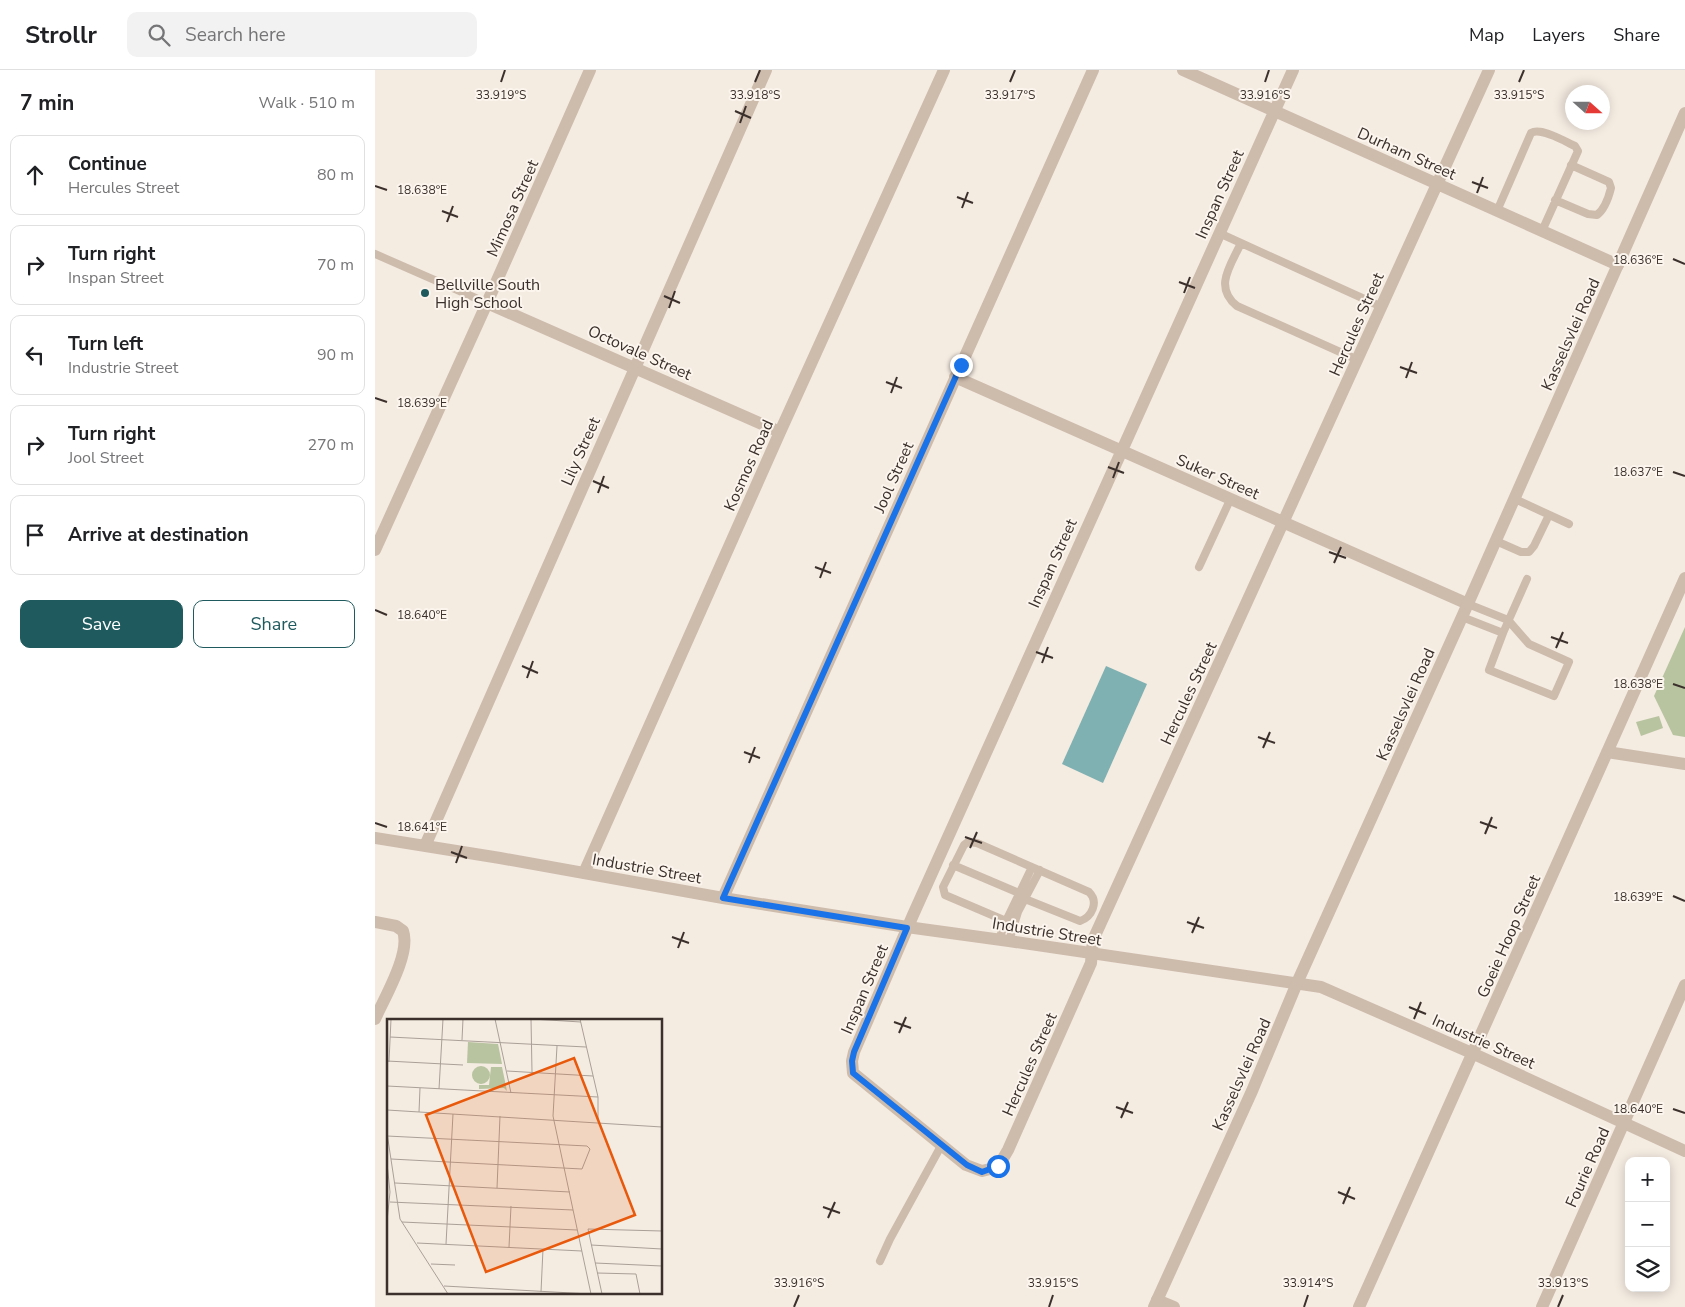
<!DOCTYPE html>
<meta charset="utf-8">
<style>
:root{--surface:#fff;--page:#f2f2f2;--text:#202124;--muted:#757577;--line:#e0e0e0;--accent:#1f5a5e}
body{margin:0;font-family:"Nunito Sans",sans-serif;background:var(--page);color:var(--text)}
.controls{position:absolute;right:15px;bottom:15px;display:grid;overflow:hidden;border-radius:10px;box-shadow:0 2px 12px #0003}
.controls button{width:45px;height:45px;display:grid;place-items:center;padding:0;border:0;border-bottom:1px solid var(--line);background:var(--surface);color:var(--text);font:25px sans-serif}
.compass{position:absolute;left:1190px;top:15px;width:45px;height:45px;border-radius:50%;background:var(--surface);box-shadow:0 2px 12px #0003;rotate:111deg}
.stop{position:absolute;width:15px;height:15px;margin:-11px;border:4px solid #1a73e8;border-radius:50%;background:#fff}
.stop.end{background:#1a73e8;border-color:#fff;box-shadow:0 1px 5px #0008}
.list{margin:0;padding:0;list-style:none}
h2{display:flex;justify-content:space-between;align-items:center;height:65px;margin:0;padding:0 20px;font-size:21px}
h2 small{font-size:16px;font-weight:400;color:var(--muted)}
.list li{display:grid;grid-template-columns:32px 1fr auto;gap:15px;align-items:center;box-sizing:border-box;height:80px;margin:0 10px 10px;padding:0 10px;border:1px solid var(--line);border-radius:10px}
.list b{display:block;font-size:19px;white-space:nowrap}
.list p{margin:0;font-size:16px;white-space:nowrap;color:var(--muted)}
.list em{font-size:16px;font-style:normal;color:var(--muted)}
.actions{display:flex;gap:10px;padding:15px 20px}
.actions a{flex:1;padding:11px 0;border:1px solid var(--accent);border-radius:10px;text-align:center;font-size:18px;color:var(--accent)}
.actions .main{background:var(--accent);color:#fff}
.icon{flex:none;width:28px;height:28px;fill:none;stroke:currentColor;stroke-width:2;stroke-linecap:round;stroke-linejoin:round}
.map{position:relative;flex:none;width:1310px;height:1237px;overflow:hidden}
header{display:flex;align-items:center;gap:30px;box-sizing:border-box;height:70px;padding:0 25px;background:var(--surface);border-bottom:1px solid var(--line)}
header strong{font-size:24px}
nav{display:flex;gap:28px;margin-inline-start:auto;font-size:18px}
.search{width:350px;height:45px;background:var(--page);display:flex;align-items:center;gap:12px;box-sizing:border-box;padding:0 18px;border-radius:10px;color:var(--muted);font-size:19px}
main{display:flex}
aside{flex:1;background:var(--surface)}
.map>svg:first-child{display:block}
</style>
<header>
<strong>Strollr</strong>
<div class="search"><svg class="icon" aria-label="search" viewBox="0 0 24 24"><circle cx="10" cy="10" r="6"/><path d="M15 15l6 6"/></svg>Search here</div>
<nav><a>Map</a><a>Layers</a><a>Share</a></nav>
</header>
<main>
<aside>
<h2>7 min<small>Walk · 510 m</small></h2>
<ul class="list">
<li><svg class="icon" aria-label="ahead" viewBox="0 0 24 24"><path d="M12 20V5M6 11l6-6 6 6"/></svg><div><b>Continue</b><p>Hercules Street</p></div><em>80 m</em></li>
<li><svg class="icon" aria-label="right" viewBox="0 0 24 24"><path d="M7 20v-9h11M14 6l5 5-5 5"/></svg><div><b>Turn right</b><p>Inspan Street</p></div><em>70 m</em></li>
<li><svg class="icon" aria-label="left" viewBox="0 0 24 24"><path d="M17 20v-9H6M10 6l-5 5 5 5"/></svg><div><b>Turn left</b><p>Industrie Street</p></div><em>90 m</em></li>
<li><svg class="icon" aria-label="right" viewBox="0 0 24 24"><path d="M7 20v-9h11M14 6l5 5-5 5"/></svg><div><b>Turn right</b><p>Jool Street</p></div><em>270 m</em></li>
<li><svg class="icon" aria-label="arrive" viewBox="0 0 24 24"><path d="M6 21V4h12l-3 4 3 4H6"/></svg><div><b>Arrive at destination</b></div></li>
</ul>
<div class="actions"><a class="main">Save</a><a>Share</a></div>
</aside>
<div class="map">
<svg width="1310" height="1237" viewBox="0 0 1310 1237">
<rect width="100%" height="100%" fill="#f4ebe1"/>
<path fill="#b8c4a0" d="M1310,557V667L1298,665L1279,626Z
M1284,646L1288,658L1266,666L1261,652Z"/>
<path fill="#7fb0b2" d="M731,596L772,614L728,713L687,694Z"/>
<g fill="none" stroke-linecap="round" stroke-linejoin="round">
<path stroke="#cdbbac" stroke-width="8" d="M1180,130L1213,144L1222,145C1230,139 1234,126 1236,118L1234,112L1196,95
M1122,141L1156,63C1166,57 1189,71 1200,76L1203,81L1167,161
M844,163L1007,237
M866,173C856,195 838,217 862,236L983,290
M0,184L112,233
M1140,429L1194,454
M1121,471L1146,482H1154L1159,476L1174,445
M824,497L855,430
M1087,547L1128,563L1114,600L1179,626L1194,592L1154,574L1133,550L1093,534
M1128,563L1152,509
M578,795L644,823
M631,851L570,825L568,817L589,775L593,772L602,773L714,822C724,832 717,847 705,851L650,829
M624,869L631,851L657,797
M634,871L643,842L665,800
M505,1191L515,1169L566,1076"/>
<path stroke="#cdbbac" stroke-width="12" d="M808,0L1243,195
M918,0L538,845L479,982L477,991L478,1003L591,1095L607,1101L623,1097L633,1080L716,893L718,870L1114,0
M112,233L405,362
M580,307L1093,534
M0,480L112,233L215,0
M1232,682L1310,694
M0,768L125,788L348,828L532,857L634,871L946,917L1099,984L1310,1081
M50,776L391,0
M209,803L405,362L569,0
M348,828L718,0
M0,852L21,856L28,861C36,883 10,927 0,949
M782,1230L799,1237
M984,1237L1310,508
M1167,1237L1310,915"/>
<path stroke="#cdbbac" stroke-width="12" d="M779,1237L877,1021L922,913L1087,547L1310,43"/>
</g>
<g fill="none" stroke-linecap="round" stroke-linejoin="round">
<path stroke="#1a73e8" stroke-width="6" d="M586,295L348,828L532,858L479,982L477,991L478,1003L592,1095L607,1102L623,1096"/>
</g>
<path fill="none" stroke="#3b302b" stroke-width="2" d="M126,12L130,0M380,12L385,0M635,12L640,0M890,12L894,0M1144,12L1149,0M360,41L376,48M365,53L371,36M1097,112L1113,118M0,116L12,120M1102,123L1108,107M582,127L598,133M587,138L593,122M67,141L83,147M72,152L78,136M1298,189L1310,194M804,212L820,218M809,223L815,207M289,226L305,233M294,238L300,221M1025,297L1042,303M1031,308L1037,292M511,312L527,318M516,323L522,307M0,328L12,332M733,397L749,403M1298,402L1310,406M738,408L744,392M218,411L234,418M223,423L229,406M954,482L971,488M959,493L966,477M440,497L456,503M445,508L451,492M0,540L12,545M1176,567L1193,573M1181,578L1188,562M661,582L678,588M667,593L673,577M147,596L163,603M152,608L158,591M1298,614L1310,618M883,667L900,673M888,678L895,662M369,682L385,688M374,693L380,677M1105,752L1122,758M0,753L12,757M1110,764L1117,747M590,767L607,773M595,778L602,762M76,782L92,788M81,793L87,776M1298,826L1310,831M812,852L829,858M817,863L824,847M297,867L314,873M303,878L309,862M1034,937L1051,944M1039,949L1046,932M519,952L536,958M524,963L531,947M741,1037L758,1043M1298,1039L1310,1043M746,1048L753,1032M963,1122L980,1129M968,1134L975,1117M448,1137L465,1143M453,1148L460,1132M419,1237L424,1225M674,1237L678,1225M929,1237L933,1225M1183,1237L1188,1225"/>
<circle fill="#1f5a5e" stroke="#fbf5ee" stroke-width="2" cx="50" cy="223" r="5"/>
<g text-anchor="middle" stroke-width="4" stroke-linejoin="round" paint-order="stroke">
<g font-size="16" fill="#3b302b" stroke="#fbf5ee">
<text transform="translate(1032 83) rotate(24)" y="6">Durham Street</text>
<text transform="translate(844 124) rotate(-66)" y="6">Inspan Street</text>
<text transform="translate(137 138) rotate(-66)" y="6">Mimosa Street</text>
<text transform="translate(981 254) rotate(-66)" y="6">Hercules Street</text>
<text transform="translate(1195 264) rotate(-66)" y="6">Kasselsvlei Road</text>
<text transform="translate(265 282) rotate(24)" y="6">Octovale Street</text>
<text transform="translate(205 381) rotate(-66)" y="6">Lily Street</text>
<text transform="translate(373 395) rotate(-66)" y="6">Kosmos Road</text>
<text transform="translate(843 406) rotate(24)" y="6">Suker Street</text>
<text transform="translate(518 407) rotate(-66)" y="6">Jool Street</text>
<text transform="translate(677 493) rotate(-66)" y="6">Inspan Street</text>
<text transform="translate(813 623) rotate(-65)" y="6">Hercules Street</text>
<text transform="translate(1030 634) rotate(-66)" y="6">Kasselsvlei Road</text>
<text transform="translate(272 798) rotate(10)" y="6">Industrie Street</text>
<text transform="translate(672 861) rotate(9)" y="6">Industrie Street</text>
<text transform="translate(1133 866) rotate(-66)" y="6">Goeie Hoop Street</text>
<text transform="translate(489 919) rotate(-67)" y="6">Inspan Street</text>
<text transform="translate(1109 971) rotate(24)" y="6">Industrie Street</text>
<text transform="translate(654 994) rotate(-66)" y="6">Hercules Street</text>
<text transform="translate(866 1004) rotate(-66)" y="6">Kasselsvlei Road</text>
<text transform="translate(1212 1097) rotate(-66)" y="6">Fourie Road</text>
</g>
<g font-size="16" fill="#3b302b" stroke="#fbf5ee" text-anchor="start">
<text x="60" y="220">Bellville South<tspan x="60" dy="18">High School</tspan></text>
</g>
</g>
<g transform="translate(12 949)">
<rect width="275" height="275" fill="#f4ebe1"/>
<path d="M81,23L111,25L115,45L80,44Z" fill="#b8c4a0"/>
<path d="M85 56a9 9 0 1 1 18 0a9 9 0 1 1-18 0ZM104,48H115L120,72L117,69L92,70V66H102Z" fill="#b8c4a0"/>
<path fill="none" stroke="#aaa098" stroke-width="1" d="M108,0L124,74M144,0L145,53M145,0L194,3M193,0L211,78V102M3,18L199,28M75,21L76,0M170,27L166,97L204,275M0,42L76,46M2,43L4,0M120,52L206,57M0,67L211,78M52,70L56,0M0,91L275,108M32,93L33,69M0,114L13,200L61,275M0,117L200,127L203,130L195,150L4,140M0,144L3,173L0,202M8,164L183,173M110,169L113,97M3,183L186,191M15,203L190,211M30,224L195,232M59,225L66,95M204,226L275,230M122,228L124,187M208,244L275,247M44,245L68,246M210,254L249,255L253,275M57,267L203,275M154,273L156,230M215,275L201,210L275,212"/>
<path fill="#e8590c" fill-opacity="0.15" stroke="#e8590c" stroke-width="2.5" d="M187,39L248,196L99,253L39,96Z"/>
<rect width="275" height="275" fill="none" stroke="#3b302b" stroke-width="2.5"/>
</g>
<g font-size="12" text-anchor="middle" fill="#3b302b" stroke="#fbf5ee" stroke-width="4" stroke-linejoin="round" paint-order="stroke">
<text x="126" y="29">33.919°S</text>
<text x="380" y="29">33.918°S</text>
<text x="635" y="29">33.917°S</text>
<text x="890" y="29">33.916°S</text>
<text x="1144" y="29">33.915°S</text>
<text x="47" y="124">18.638°E</text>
<text x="1263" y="194">18.636°E</text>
<text x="47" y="337">18.639°E</text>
<text x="1263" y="406">18.637°E</text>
<text x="47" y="549">18.640°E</text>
<text x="1263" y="618">18.638°E</text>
<text x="47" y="761">18.641°E</text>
<text x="1263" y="831">18.639°E</text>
<text x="1263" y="1043">18.640°E</text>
<text x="424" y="1217">33.916°S</text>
<text x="678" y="1217">33.915°S</text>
<text x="933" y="1217">33.914°S</text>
<text x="1188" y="1217">33.913°S</text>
</g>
</svg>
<div class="controls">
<button>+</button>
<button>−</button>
<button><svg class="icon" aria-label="layers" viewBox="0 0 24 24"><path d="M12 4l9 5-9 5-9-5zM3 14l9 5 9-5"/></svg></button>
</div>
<svg class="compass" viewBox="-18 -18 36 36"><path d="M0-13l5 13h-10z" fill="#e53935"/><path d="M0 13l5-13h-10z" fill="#757577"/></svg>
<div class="stop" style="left:623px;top:1096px"></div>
<div class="stop end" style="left:586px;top:295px"></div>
</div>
</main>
